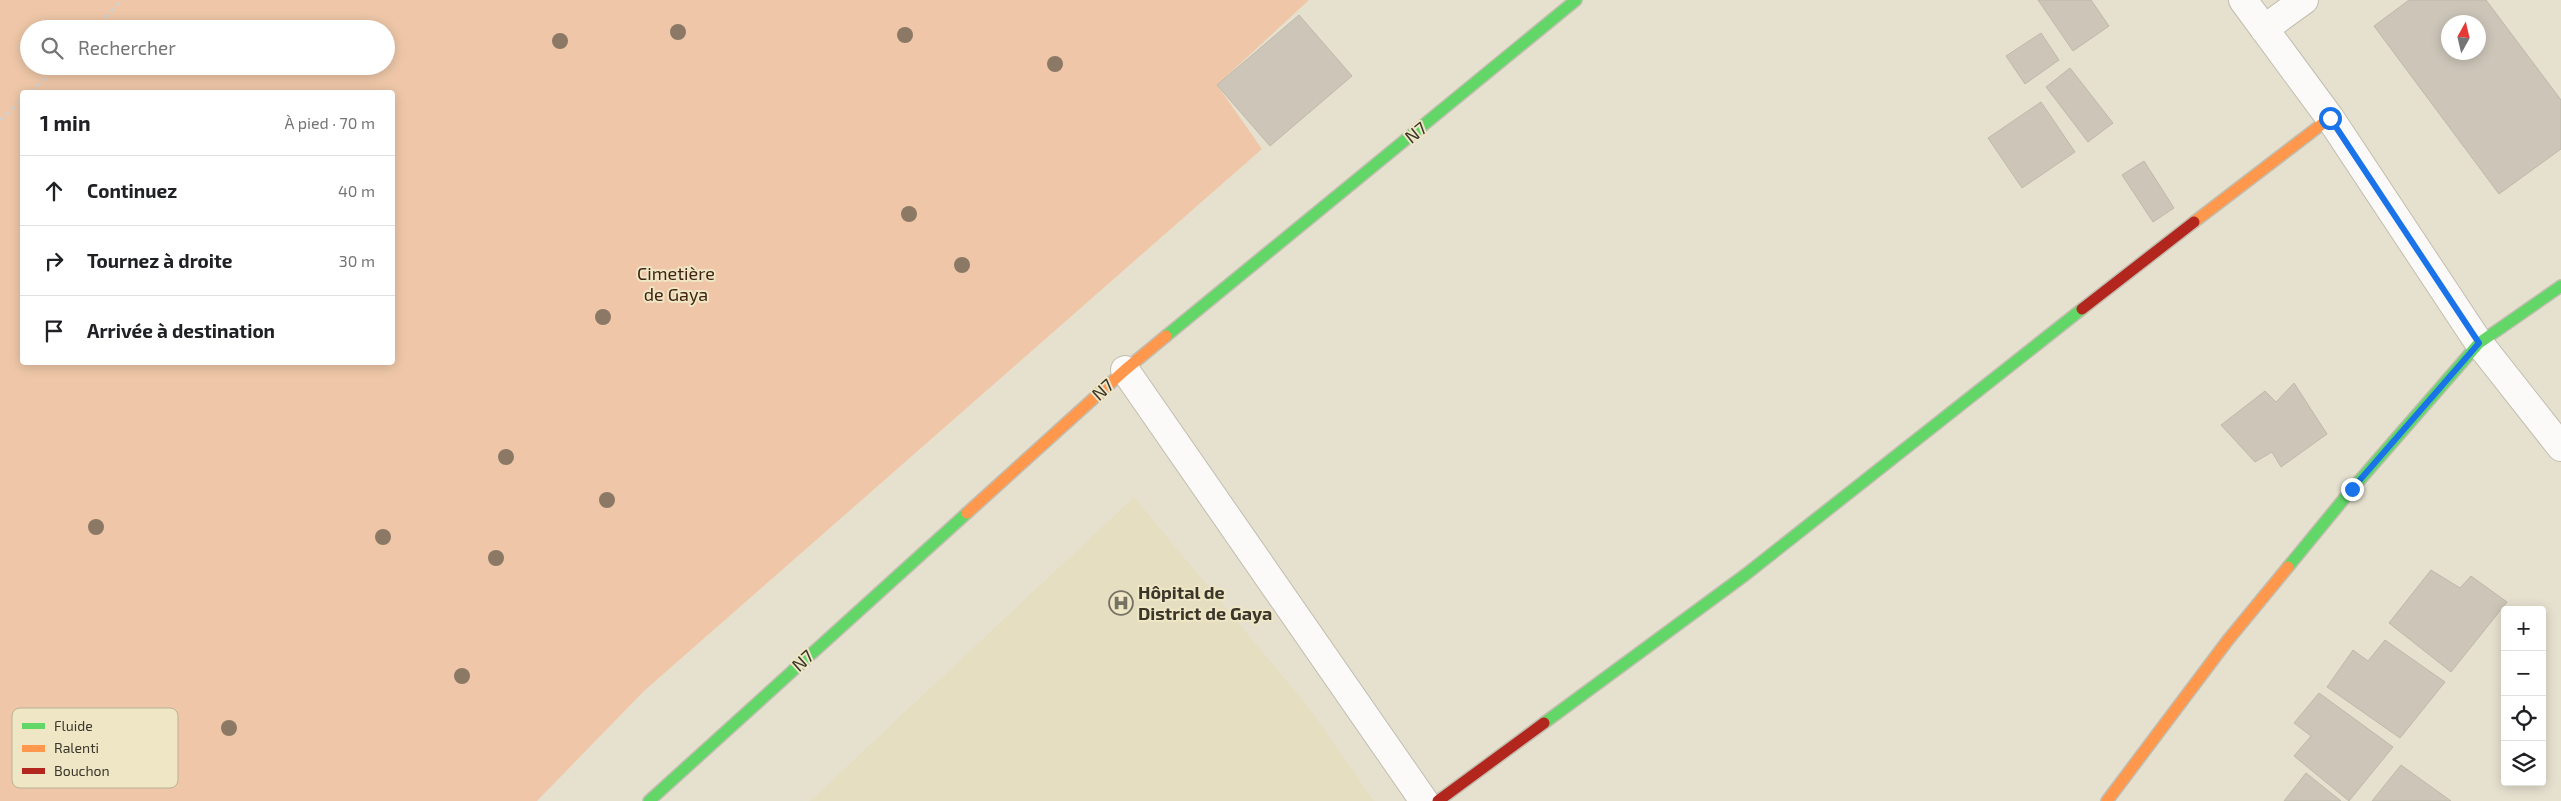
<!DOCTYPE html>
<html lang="fr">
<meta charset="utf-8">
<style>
:root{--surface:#fff;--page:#f6f6f6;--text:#202124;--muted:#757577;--line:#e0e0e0}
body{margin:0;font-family:"Exo 2",sans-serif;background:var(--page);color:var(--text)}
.controls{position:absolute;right:15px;bottom:15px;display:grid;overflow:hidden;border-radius:5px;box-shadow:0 2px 12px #0003}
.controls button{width:45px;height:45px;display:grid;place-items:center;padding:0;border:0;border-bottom:1px solid var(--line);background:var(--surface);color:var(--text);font:25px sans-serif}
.compass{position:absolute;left:2441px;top:15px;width:45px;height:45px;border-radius:50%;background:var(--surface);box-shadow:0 2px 12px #0003;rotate:8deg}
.stop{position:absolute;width:15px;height:15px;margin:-11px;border:4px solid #1a73e8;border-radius:50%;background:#fff}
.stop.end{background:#1a73e8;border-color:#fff;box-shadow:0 1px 5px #0008}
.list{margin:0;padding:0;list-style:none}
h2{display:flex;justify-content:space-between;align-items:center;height:65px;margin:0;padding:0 20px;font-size:21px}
h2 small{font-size:16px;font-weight:400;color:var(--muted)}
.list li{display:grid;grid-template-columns:32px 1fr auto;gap:15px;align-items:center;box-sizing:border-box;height:70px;padding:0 20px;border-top:1px solid var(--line)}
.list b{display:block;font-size:19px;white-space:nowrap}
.list em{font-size:16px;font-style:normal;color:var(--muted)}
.icon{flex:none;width:28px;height:28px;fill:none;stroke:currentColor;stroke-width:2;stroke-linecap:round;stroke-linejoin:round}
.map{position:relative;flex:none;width:2561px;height:801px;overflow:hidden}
.search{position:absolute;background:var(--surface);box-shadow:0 2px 12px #0003;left:20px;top:20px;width:375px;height:55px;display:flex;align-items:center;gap:12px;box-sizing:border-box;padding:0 18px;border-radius:28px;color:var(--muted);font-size:19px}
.panel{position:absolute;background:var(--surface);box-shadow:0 2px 12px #0003;left:20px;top:90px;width:375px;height:275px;border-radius:5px}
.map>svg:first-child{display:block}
</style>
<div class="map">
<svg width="2561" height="801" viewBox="0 0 2561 801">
<rect width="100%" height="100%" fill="#e6e1cf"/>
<path fill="#e5dec0" d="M1134,497L1310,709L1374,801H810Z"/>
<path fill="#efc7a8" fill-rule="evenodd" d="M0,0H1309L1217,85L1262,149L644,691L537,801H0ZM29,29H386V66H29ZM22,92H392V362H22Z"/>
<path fill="#ccc5b8" stroke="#beb8ab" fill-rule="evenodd" d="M2038,0H2091L2109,26L2073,51Z
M2409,0H2486L2561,100V149L2499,194L2374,26ZM2448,22H2478V52H2448Z
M1299,15L1352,76L1270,146L1217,85Z
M2041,33L2059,60L2025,84L2006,56Z
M2070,68L2113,123L2088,142L2046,87Z
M2041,102L2075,152L2022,188L1988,138Z
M2144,161L2174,208L2153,222L2122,175Z
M2294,383L2327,434L2281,467L2272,452L2255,462L2221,425L2265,391L2276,402Z
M2431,570L2460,588L2471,576L2507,602L2451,672L2389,623Z
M2385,640L2445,682L2400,738L2327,687L2353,650L2368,661Z
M2319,693L2393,747L2349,801L2294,756L2311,736L2294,723Z
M2401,765L2451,801H2372Z
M2306,773L2341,801H2284Z"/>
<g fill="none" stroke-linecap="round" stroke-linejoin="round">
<g stroke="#c1bdaf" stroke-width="30">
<path id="street" d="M2243,0L2330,118L2479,343L2561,447
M2264,29L2304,0
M1125,370L1424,801"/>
</g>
<g stroke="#c1bdaf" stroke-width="14">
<path id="fast" d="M1166,336L1576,0
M2288,567L2352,489L2479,343L2561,286
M1544,723L1745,575L2082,309
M649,801L967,513"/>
</g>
<g stroke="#c1bdaf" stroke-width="14">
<path id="slow" d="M2194,222L2330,118
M967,513L1125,370L1166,336
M2107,801L2228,640L2288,567"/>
</g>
<g stroke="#c1bdaf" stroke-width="14">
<path id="jam" d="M2082,309L2194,222
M1438,801L1544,723"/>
</g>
<path stroke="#d2d1cc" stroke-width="3" stroke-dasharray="4 4" stroke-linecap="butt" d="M94,29L122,0
M31,92L57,66
M0,120L22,100"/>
<use href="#street" stroke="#fbfaf8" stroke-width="28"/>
<use href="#fast" stroke="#63d668" stroke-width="11"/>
<use href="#slow" stroke="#ff974d" stroke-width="11"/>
<use href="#jam" stroke="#b3261e" stroke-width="11"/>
</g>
<g fill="#8b7865">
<circle cx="678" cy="32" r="8"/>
<circle cx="905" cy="35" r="8"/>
<circle cx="560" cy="41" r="8"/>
<circle cx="1055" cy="64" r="8"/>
<circle cx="909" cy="214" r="8"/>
<circle cx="962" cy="265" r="8"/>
<circle cx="603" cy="317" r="8"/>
<circle cx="506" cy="457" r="8"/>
<circle cx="607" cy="500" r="8"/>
<circle cx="96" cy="527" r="8"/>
<circle cx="383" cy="537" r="8"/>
<circle cx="496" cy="558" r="8"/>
<circle cx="462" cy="676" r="8"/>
<circle cx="229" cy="728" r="8"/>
</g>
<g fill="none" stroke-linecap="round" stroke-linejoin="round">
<path stroke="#1a73e8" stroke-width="6" d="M2330,118L2479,343L2352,489"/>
</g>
<defs>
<g id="hospital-ring" transform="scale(1.25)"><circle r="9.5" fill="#efe6c6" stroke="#767264" stroke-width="1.5"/><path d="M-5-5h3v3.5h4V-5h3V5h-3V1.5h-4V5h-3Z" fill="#767264"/></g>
</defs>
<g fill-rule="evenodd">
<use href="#hospital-ring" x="1121" y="603"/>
</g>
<g text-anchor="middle" stroke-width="4" stroke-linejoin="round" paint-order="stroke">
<g font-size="18" fill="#3a362a" stroke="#efe6c6">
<text transform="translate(1416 133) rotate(-39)" y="6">N7</text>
<text transform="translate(1103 390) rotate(-42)" y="6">N7</text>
<text transform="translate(803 661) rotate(-42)" y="6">N7</text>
</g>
<g font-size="18" fill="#41230f" stroke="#efe6c6">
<text x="676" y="280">Cimetière<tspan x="676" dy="21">de Gaya</tspan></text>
</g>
<g font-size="18" font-weight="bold" fill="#3a362a" stroke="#efe6c6" text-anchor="start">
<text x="1138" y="599">Hôpital de<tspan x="1138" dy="21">District de Gaya</tspan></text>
</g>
</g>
<rect x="12" y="708" width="166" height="80" rx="8" fill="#efe6c6" stroke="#b9b197" stroke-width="1"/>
<rect x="22" y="723" width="23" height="6" fill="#63d668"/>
<rect x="22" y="745" width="23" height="7" fill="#ff974d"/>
<rect x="22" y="768" width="23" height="6" fill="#b3261e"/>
<g font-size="14" fill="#3a362a">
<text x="54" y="731">Fluide</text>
<text x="54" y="753">Ralenti</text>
<text x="54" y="776">Bouchon</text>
</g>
</svg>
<div class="controls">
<button>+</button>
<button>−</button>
<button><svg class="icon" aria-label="locate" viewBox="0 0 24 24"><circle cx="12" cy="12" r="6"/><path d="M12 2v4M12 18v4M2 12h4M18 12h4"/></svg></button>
<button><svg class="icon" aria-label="layers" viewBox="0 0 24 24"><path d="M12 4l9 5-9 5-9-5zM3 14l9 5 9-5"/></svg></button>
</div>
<svg class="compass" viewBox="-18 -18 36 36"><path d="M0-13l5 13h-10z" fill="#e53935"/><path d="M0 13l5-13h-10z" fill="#757577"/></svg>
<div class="stop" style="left:2330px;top:118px"></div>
<div class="stop end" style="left:2352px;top:489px"></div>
<div class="search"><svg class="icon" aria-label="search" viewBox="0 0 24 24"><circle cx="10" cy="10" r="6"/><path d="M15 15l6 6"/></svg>Rechercher</div>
<section class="panel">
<h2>1 min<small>À pied · 70 m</small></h2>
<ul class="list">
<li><svg class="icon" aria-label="ahead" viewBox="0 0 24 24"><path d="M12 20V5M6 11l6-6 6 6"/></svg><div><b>Continuez</b></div><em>40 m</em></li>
<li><svg class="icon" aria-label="right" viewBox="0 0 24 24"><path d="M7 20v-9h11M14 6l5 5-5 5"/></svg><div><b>Tournez à droite</b></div><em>30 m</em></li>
<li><svg class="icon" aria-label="arrive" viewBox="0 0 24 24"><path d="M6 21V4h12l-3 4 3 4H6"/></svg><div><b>Arrivée à destination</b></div></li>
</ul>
</section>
</div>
